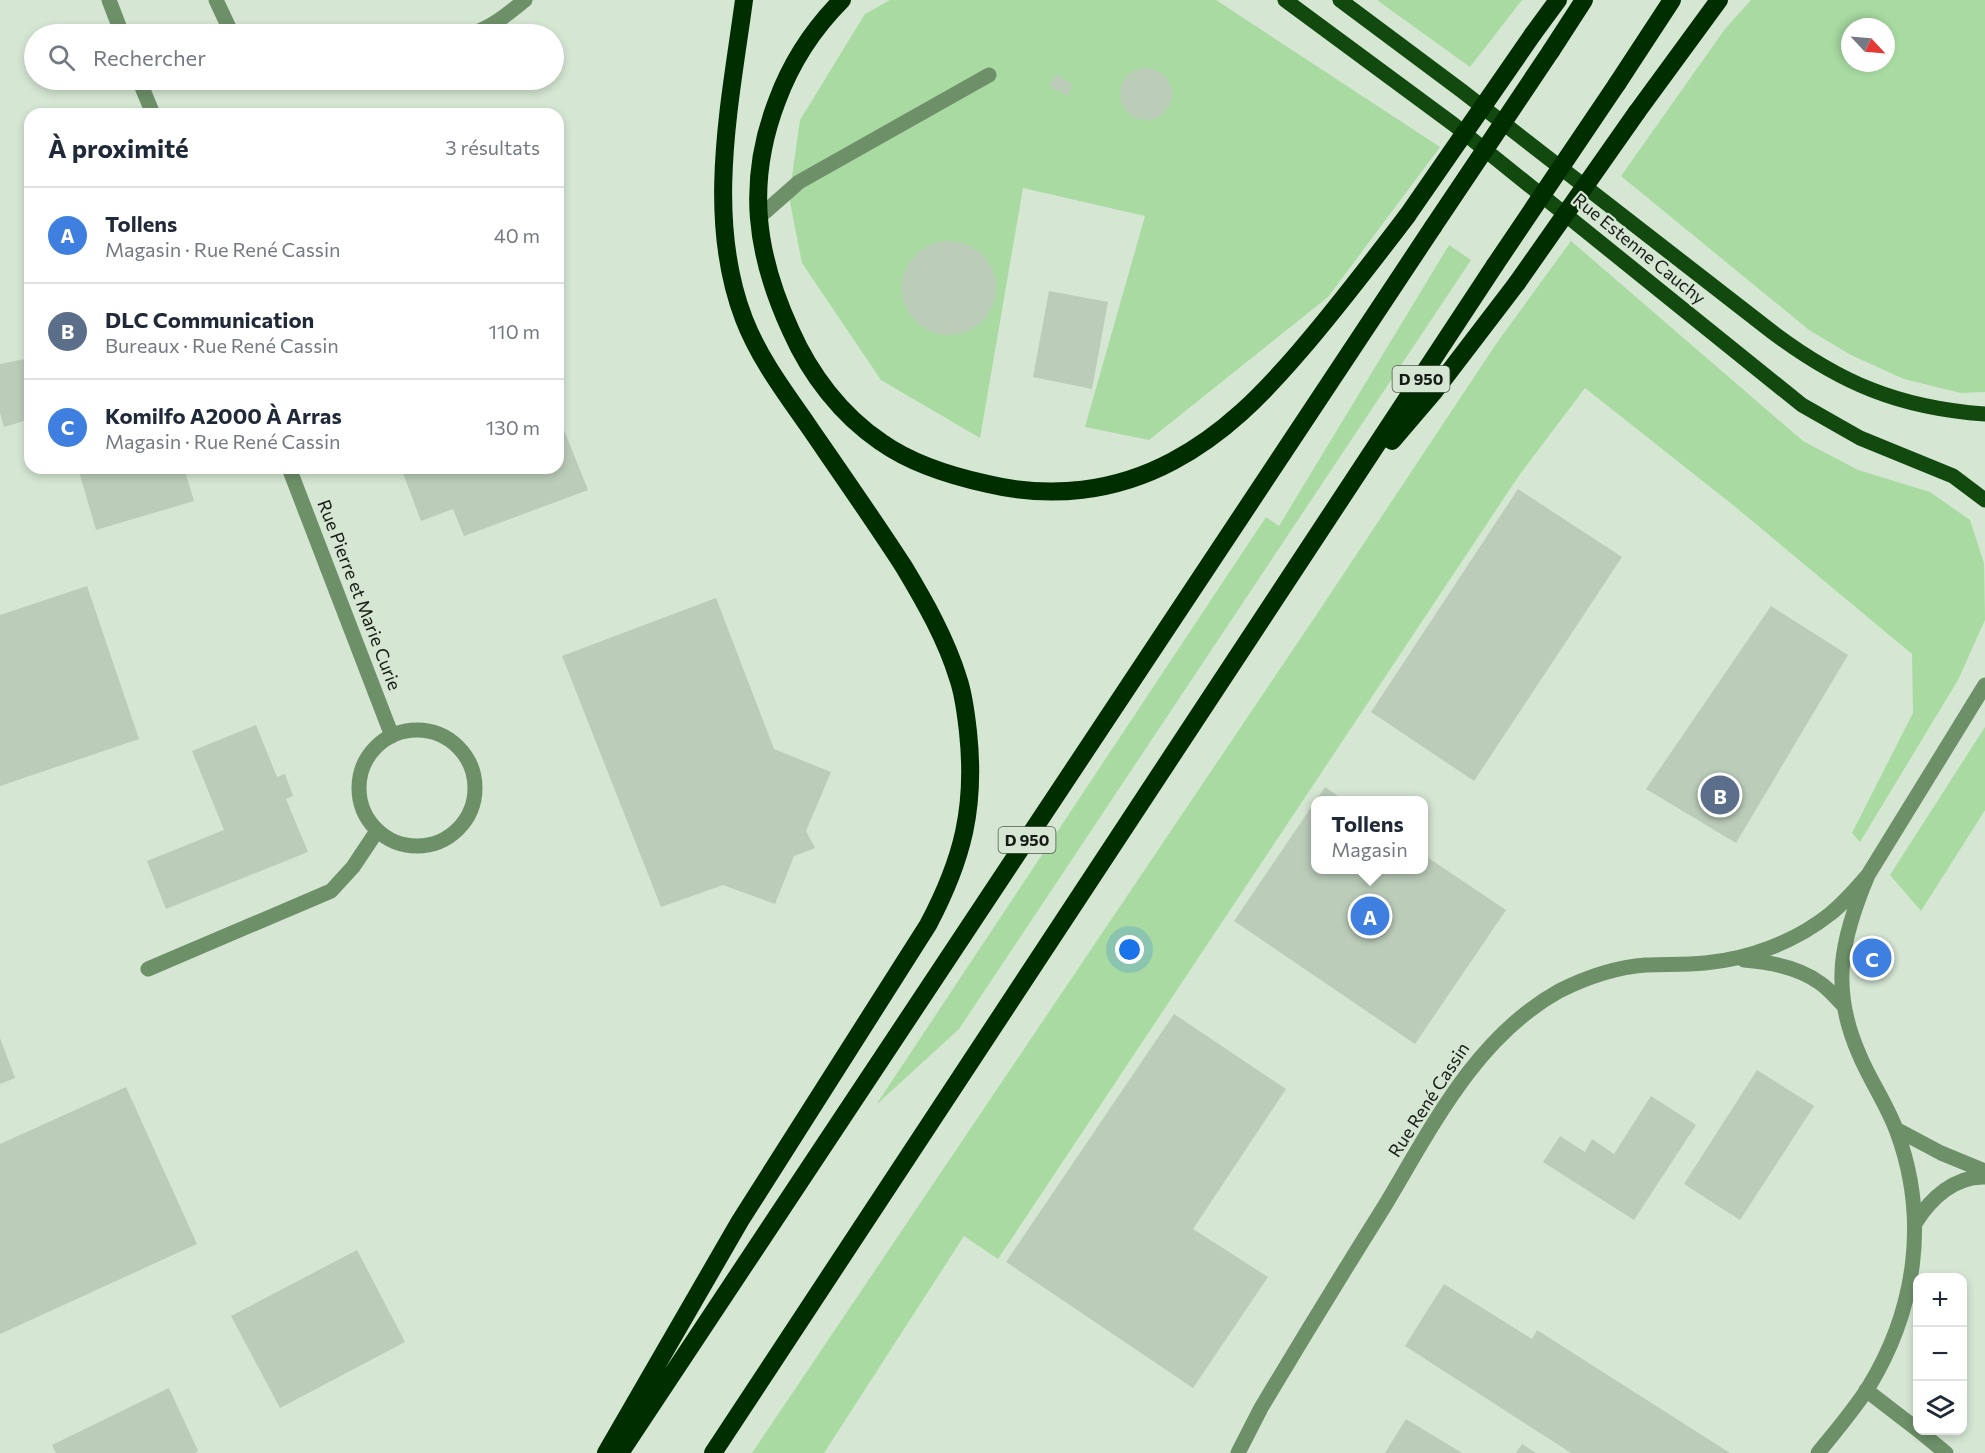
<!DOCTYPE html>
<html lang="fr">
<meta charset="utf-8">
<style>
:root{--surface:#fff;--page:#f6f6f7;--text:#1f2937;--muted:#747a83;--line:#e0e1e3;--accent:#5d37af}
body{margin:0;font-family:Commissioner,sans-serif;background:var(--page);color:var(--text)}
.controls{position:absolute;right:18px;bottom:18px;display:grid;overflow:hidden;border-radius:12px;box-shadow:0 3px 9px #0003}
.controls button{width:54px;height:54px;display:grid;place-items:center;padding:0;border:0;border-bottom:2px solid var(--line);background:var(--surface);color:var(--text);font:30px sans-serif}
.compass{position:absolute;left:1841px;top:18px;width:54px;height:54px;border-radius:50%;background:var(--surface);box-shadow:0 3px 9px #0003;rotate:116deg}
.you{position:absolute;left:1130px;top:950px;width:21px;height:21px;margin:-15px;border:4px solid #fff;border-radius:50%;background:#1a73e8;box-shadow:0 0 0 9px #1a73e833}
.badge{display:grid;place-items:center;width:39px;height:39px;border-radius:50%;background:var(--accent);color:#fff;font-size:20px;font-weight:700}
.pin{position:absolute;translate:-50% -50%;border:3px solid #fff;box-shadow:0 2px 6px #0006}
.popup{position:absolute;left:1311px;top:796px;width:117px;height:78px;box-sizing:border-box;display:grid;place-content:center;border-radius:12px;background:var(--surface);filter:drop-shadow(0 2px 4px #0005);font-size:20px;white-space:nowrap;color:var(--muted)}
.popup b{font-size:22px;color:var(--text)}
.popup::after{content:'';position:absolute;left:50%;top:100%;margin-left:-12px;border:12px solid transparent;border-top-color:var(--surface)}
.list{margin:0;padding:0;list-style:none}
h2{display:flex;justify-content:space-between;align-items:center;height:78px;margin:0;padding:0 24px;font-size:26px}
h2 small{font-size:20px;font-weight:400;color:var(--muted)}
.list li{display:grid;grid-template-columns:39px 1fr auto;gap:18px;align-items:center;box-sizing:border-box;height:96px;padding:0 24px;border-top:2px solid var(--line)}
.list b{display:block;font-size:22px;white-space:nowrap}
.list p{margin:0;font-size:20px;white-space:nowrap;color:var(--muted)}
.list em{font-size:20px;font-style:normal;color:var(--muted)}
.icon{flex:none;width:33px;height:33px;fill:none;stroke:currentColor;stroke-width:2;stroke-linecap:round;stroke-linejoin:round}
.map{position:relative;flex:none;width:1985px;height:1453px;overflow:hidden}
.search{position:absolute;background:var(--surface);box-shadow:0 3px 9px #0003;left:24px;top:24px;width:540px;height:66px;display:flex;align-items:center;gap:15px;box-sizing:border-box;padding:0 21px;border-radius:33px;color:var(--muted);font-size:22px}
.panel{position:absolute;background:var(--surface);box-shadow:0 3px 9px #0003;left:24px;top:108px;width:540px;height:366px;border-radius:18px}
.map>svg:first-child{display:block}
</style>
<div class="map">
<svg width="1985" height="1453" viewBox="0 0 1985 1453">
<rect width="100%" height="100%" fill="#d5e6d3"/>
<path fill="#a8daa2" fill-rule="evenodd" d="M890,0H1216L1440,147L1328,297L1149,440L1085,427L1145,216L1023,188L980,438L881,380L802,263L789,197L800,120L865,14Z
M1377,0H1522L1470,67Z
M1751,0H1985V392L1961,393L1904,379L1851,355L1809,330L1621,176L1725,29ZM1850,27H1886V63H1850Z
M1571,241L1803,441L1858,470L1930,492L1970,520L1984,563L1985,620L1958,680L1860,842L1852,833L1913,713L1912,654L1733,505L1585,388L1520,474L998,1259L964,1236L824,1453H752L1321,608L1496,344Z
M1449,245L1471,260L959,1029L876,1105L1266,517L1279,526Z
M1985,727V810L1921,911L1890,875Z"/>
<path fill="#bbccb9" d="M1120 94a26 26 0 1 1 52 0a26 26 0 1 1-52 0Z
M1056,74L1073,85L1068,96L1049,86Z
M902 288a47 47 0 1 1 94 0a47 47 0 1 1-94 0Z
M1049,291L1108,302L1092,389L1033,377Z
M30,358V432L27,433L24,421L4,427L0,413V364Z
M558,415L588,490L464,536L453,509L421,521L401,468H558Z
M78,468H184L194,501L96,530Z
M1518,489L1622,557L1474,781L1371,712Z
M87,586L139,739L0,786V615Z
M716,598L774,749L831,772L806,831L815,848L794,856L775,904L723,885L661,907L562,656Z
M1771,606L1848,655L1736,843L1646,789Z
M256,725L277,777L285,774L293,796L286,799L308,852L166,909L147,861L224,830L192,751Z
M1325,787L1344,800H1316V870H1424V855L1506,910L1415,1044L1234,921Z
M1174,1014L1286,1089L1193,1229L1268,1277L1193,1388L1006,1262Z
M0,1038L15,1078L0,1084Z
M1757,1070L1814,1106L1740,1220L1684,1184Z
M126,1087L197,1244L0,1334V1144Z
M1651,1096L1696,1125L1634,1220L1543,1162L1560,1136L1585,1152L1592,1139L1614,1154Z
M357,1250L405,1342L280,1408L231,1316Z
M1444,1284L1532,1339L1537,1330L1730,1453H1571L1405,1346Z
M169,1388L198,1451L195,1453H56L52,1445Z
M1406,1419L1462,1453H1385Z
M1522,1444L1536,1453H1516Z"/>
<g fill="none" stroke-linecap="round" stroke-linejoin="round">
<path stroke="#6d9069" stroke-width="15" d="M109,0L122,34
M216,0L232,34
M471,34C492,27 508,14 525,0
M139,80L153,114
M758,218L799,182L989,75
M289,468L392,736
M359 788a58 58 0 1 1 116 0a58 58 0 1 1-116 0Z
M1744,960C1770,962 1798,967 1820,983C1829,989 1837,999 1844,1006
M148,969L331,891L353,867L377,831
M1896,1129L1941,1153L1985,1171
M1916,1222C1931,1198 1955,1176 1985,1177
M1866,1390L1918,1430
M1918,1430L1946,1453
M1238,1453L1261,1408C1301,1341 1342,1274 1384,1207C1432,1127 1475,1038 1559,991C1585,978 1617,967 1646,965C1665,964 1685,965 1705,963C1749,959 1795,942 1830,914C1844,903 1856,889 1868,875
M1818,1453C1835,1432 1853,1411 1868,1388C1916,1310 1929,1219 1897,1132C1887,1104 1870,1081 1859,1054C1830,988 1841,939 1868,875L1985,685"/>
<path stroke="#12490e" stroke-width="15" d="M1285,0L1453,124L1802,405L1860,438L1953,476L1985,500
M1340,0L1462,91L1771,331C1840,383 1899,408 1985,414"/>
<path stroke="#002e00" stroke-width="18" d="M842,0C813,29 791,63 777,101C746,182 755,253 791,331C810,374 841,415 881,442C912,464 951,476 988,484C1051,499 1115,492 1173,461C1224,434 1262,395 1299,352C1337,308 1372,262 1407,216
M1533,34L1558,0
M1551,51L1584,0
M1617,84L1672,0
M1637,112L1719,0
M1392,441L1433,393L1517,283
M606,1453L740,1221L928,925C963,859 976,807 968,732C966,714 964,695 958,678C946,639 925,602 904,567C873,519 840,472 807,424C784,391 759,358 744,319C705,218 730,104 744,0
M620,1453L1433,227
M713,1453L1495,265"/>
<path stroke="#002e00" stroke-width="18" d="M1407,216L1533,34
M1433,227L1551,51
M1495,265L1617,84
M1517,283L1637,112"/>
</g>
<g text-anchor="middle" stroke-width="4.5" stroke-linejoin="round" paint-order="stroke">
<g fill="#d5e6d3" stroke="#4f584d" stroke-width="1.5">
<rect x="1392.5" y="366" width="57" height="26" rx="4.5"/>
<rect x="998.5" y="827" width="57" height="26" rx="4.5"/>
</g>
<g font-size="16" font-weight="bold" fill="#151b14">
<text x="1421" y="385">D 950</text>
<text x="1027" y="846">D 950</text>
</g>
<g font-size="18" fill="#151b14" stroke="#d5e6d3">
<text transform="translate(1639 249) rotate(39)" y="6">Rue Estenne Cauchy</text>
<text transform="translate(359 595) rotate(69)" y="6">Rue Pierre et Marie Curie</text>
<text transform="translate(1429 1100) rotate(-57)" y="6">Rue René Cassin</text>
</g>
</g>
</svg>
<div class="controls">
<button>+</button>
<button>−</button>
<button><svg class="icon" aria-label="layers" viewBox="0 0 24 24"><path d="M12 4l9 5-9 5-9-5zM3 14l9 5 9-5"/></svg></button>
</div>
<svg class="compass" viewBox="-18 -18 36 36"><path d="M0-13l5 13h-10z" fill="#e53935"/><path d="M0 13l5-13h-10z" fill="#747a83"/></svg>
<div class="you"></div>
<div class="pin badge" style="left:1370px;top:916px;background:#3f7fe0">A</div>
<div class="popup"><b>Tollens</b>Magasin</div>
<div class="pin badge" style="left:1720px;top:795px;background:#5c6f8a">B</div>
<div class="pin badge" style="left:1872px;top:958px;background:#3f7fe0">C</div>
<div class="search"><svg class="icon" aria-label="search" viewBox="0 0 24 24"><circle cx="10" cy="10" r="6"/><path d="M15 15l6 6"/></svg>Rechercher</div>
<section class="panel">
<h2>À proximité<small>3 résultats</small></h2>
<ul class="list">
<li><span class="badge" style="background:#3f7fe0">A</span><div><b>Tollens</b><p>Magasin · Rue René Cassin</p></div><em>40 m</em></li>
<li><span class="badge" style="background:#5c6f8a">B</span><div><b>DLC Communication</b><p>Bureaux · Rue René Cassin</p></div><em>110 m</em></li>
<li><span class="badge" style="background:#3f7fe0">C</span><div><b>Komilfo A2000 À Arras</b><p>Magasin · Rue René Cassin</p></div><em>130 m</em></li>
</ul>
</section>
</div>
